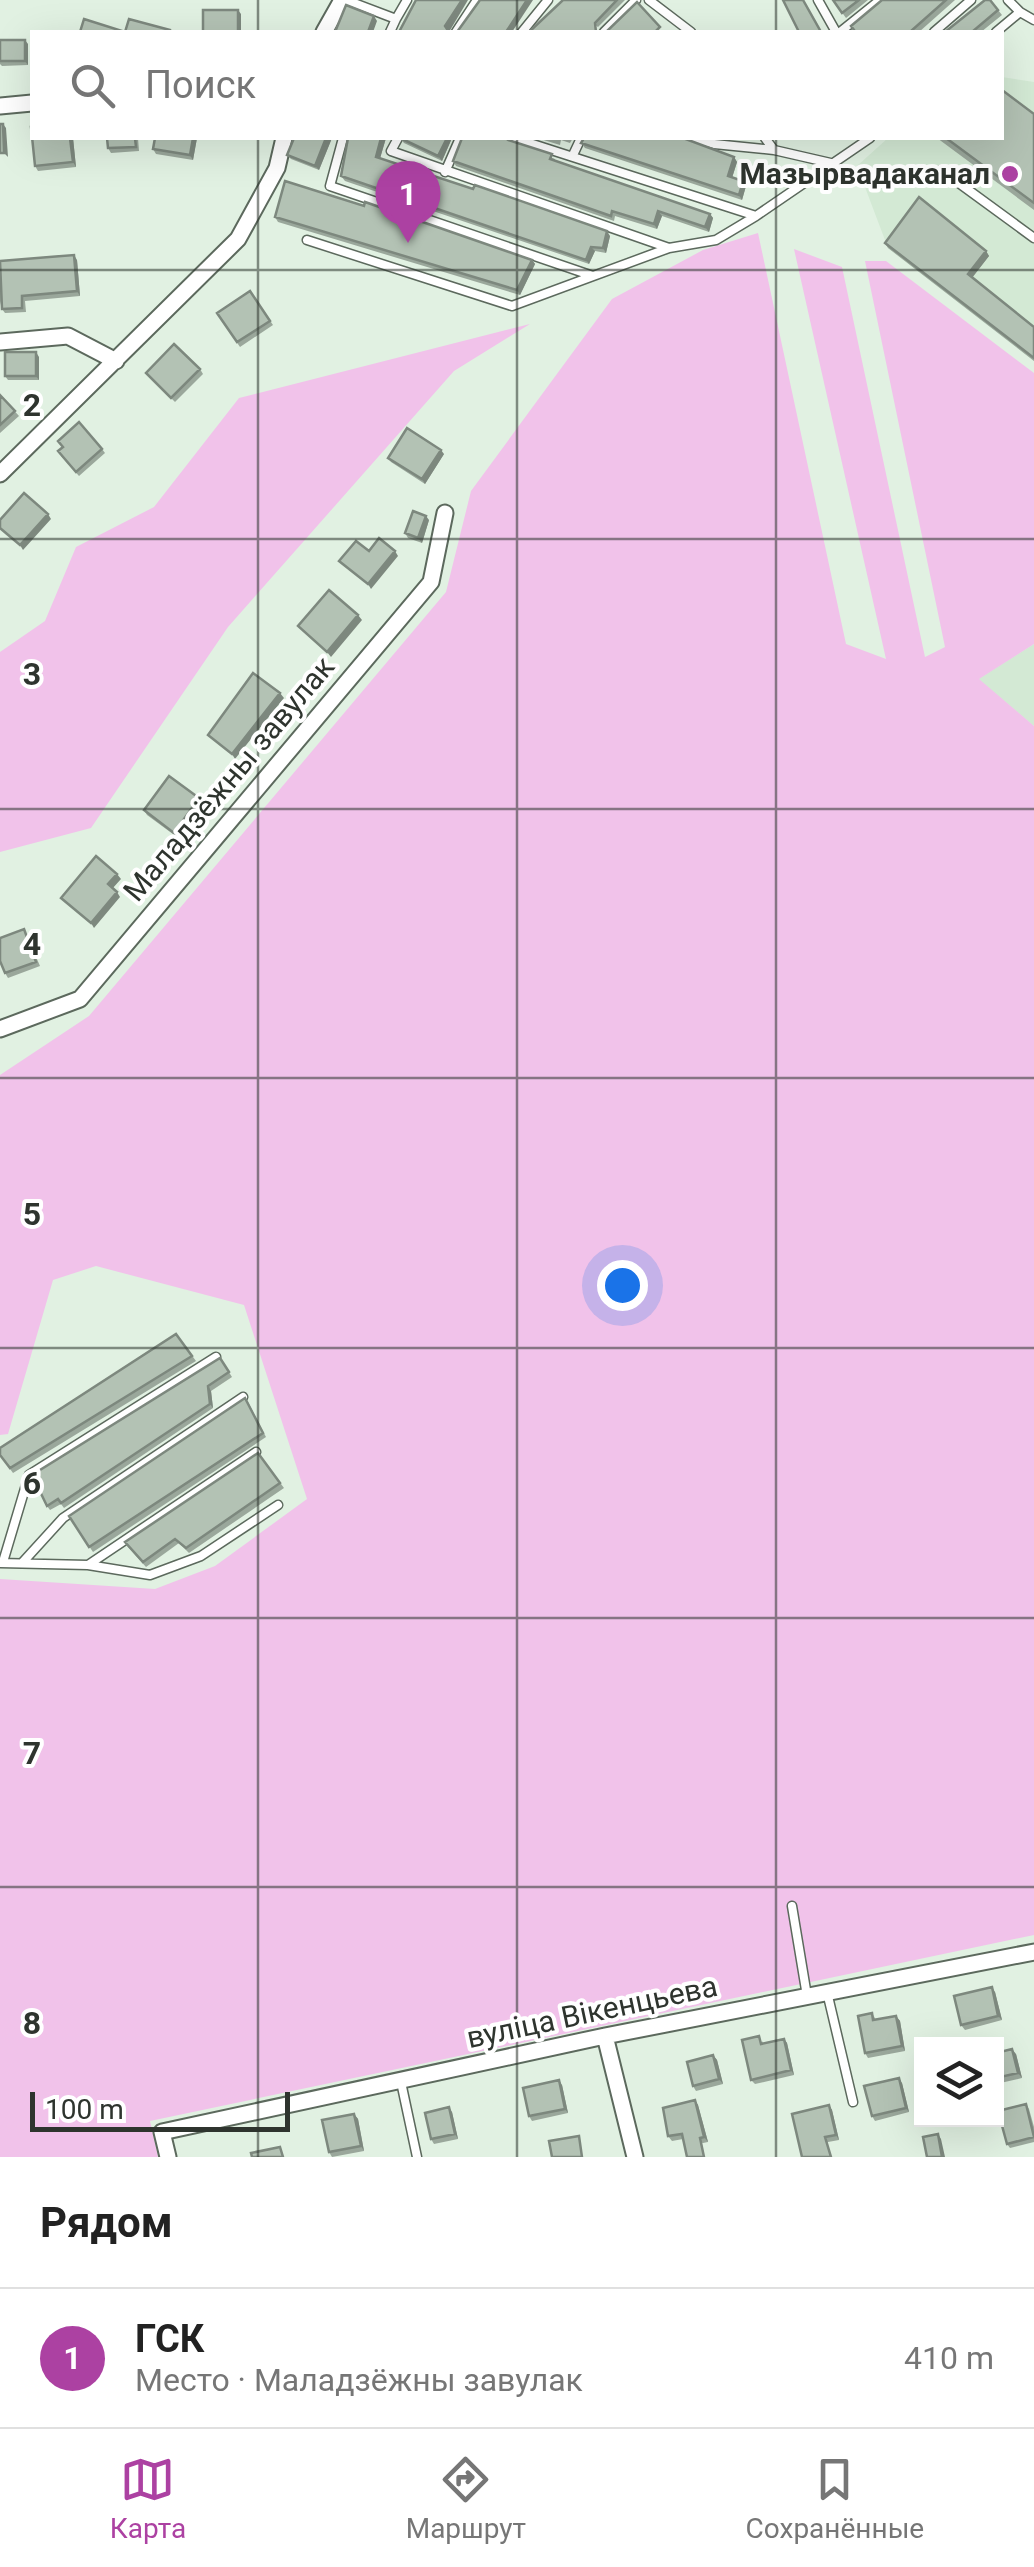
<!DOCTYPE html>
<html lang="ru">
<meta charset="utf-8">
<style>
:root{--surface:#fff;--page:#f6f6f6;--text:#222;--muted:#767676;--line:#e0e0e0;--accent:#ac41a2}
body{margin:0;font-family:Roboto,sans-serif;background:var(--page);color:var(--text)}
.controls{position:absolute;right:30px;bottom:30px;display:grid;overflow:hidden;border-radius:0px;box-shadow:0 10px 40px #0002}
.controls button{width:90px;height:90px;display:grid;place-items:center;padding:0;border:0;border-bottom:2px solid var(--line);background:var(--surface);color:var(--text);font:50px sans-serif}
.scale{position:absolute;left:30px;bottom:25px;width:260px;box-sizing:border-box;padding-left:10px;border:5px solid #2e342e;border-top:0;font-size:28px;line-height:35px;white-space:nowrap;color:#2e342e;-webkit-text-stroke:8px #fff;paint-order:stroke}
.you{position:absolute;left:622px;top:1285px;width:35px;height:35px;margin:-25px;border:8px solid #fff;border-radius:50%;background:#1a73e8;box-shadow:0 0 0 15px #1a73e833}
.badge{display:grid;place-items:center;width:65px;height:65px;border-radius:50%;background:var(--accent);color:#fff;font-size:32px;font-weight:700}
.pin{position:absolute;translate:-50% -82px;filter:drop-shadow(0 2px 5px #0008)}
.pin::after{content:'';position:absolute;top:52px;width:35px;height:30px;background:inherit;clip-path:polygon(0 0,100% 0,50% 100%)}
.list{margin:0;padding:0;list-style:none}
h2{display:flex;justify-content:space-between;align-items:center;height:130px;margin:0;padding:0 40px;font-size:42px}
h2 small{font-size:32px;font-weight:400;color:var(--muted)}
.list li{display:grid;grid-template-columns:65px 1fr auto;gap:30px;align-items:center;box-sizing:border-box;height:140px;padding:0 40px;border-top:2px solid var(--line)}
.list b{display:block;font-size:38px;white-space:nowrap}
.list p{margin:0;font-size:32px;white-space:nowrap;color:var(--muted)}
.list em{font-size:32px;font-style:normal;color:var(--muted)}
.icon{flex:none;width:55px;height:55px;fill:none;stroke:currentColor;stroke-width:2;stroke-linecap:round;stroke-linejoin:round}
.map{position:relative;flex:none;width:1034px;height:2157px;overflow:hidden}
.search{position:absolute;background:var(--surface);box-shadow:0 10px 40px #0002;left:30px;right:30px;top:30px;height:110px;display:flex;align-items:center;gap:25px;box-sizing:border-box;padding:0 35px;border-radius:0px;color:var(--muted);font-size:38px}
.sheet{height:270px;background:var(--surface)}
nav{display:flex;justify-content:space-around;align-items:center;box-sizing:border-box;height:140px;border-top:2px solid var(--line);background:var(--surface);font-size:28px;color:var(--muted)}
nav a{display:grid;justify-items:center;gap:5px}
nav .on{color:var(--accent)}
.map>svg:first-child{display:block}
</style>
<div class="map">
<svg width="1034" height="2157" viewBox="0 0 1034 2157">
<rect width="100%" height="100%" fill="#e1f1e2"/>
<path fill="#d3e9d4" d="M1002,77L1034,82V361L888,248L857,166L888,138H1002Z
M1034,644V726L978,679Z"/>
<path fill="#f1c2ea" d="M758,233L846,644L886,659L794,249L842,267L925,657L945,647L865,261H886L1034,373V644L979,679L1034,726V1935L150,2121L158,2157H0V1579L155,1589L215,1566L307,1499L244,1305L96,1266L53,1280L8,1434L0,1435V1075L89,1016L446,592L471,491L612,299L703,250Z
M530,324L454,371L228,627L91,828L0,852V652L45,621L76,547L154,507L239,398Z"/>
<g fill="none" stroke-linecap="round" stroke-linejoin="round">
<g stroke="#5c695d" stroke-width="11">
<path id="service" d="M346,0L396,19L390,32
M649,0L691,32
M818,0L836,32
M1008,0L1020,12
M396,19L407,0
M456,32L477,0
M522,32L548,0
M604,32L636,0
M840,32L880,0
M934,32L971,0
M996,32L1020,12L1034,20
M343,138L330,186L593,276
M398,138L391,151L669,248
M514,138L756,216L870,138
M692,138L714,144L774,150
M765,138L774,150L835,164
M573,155L581,138
M941,170L1034,238
M445,172L460,138
M307,240L512,306L669,248L716,240L756,216
M3,1562L29,1475L216,1357
M0,1563L88,1565L256,1452
M22,1563L63,1518L243,1397
M88,1565L150,1575L201,1556L278,1505
M792,1906L807,1996
M827,1992L853,2102
M401,2082L417,2157"/>
</g>
<g stroke="#5c695d" stroke-width="19">
<path id="minor" d="M324,32L342,0
M0,106L32,103
M0,342L68,336L116,361
M0,474L238,239L277,168L284,138
M0,1029L80,999L431,582L445,513
M605,2036L635,2157
M168,2157L162,2132L605,2036L1034,1952"/>
</g>
<use href="#service" stroke="#fff" stroke-width="8"/>
<use href="#minor" stroke="#fff" stroke-width="15"/>
</g>
<path fill="#9aa79b" d="M563,0H625L598,27Z
M833,0H868L846,18Z
M882,0H955L919,32H851Z
M990,0L1002,15L981,32H945Z
M0,40L28,44V65L2,66L0,64Z
M1034,114V210L937,138H1002Z
M73,138L76,167L38,171L35,166Z
M107,138H138L139,151L111,153L108,148Z
M197,138L193,160L156,154L153,149Z
M294,138H332L319,170L291,159L287,155Z
M348,138H386L380,158L610,236L606,253L595,251L589,264L345,181L341,176Z
M400,138H452L442,161L404,143Z
M462,138H508V140L555,159L554,161L710,214L713,218L709,232L662,216L657,229L615,216L614,221L456,166L453,161Z
M537,138H573L570,143L561,140L560,145Z
M687,139L734,157L737,162L732,178L743,181L746,186L742,200L585,148L581,143Z
M364,206L532,260L535,264L520,295L278,222L275,217Z
M885,243L986,251L989,256L972,278L1034,327V361L888,248Z
M77,260L80,296L25,301L26,312L5,313L2,309L0,301V261Z
M250,291L273,325L240,347L217,313Z
M39,357V380H8L5,376Z
M200,369L203,374L175,402L146,373Z
M0,395L19,416L0,433Z
M62,447L102,449L105,453L79,476L61,456Z
M444,454L425,484L391,462L388,458Z
M429,520L422,543L408,538L405,533Z
M202,803L177,837L147,815L144,810Z
M24,929L40,966L8,978L5,973Z
M176,1334L196,1361L13,1473L0,1455Z
M220,1358L232,1377L211,1391L213,1408L64,1508L61,1504L50,1510L47,1506Z
M248,1402L266,1437L93,1552L69,1516Z
M258,1453L284,1488L189,1553L179,1543L146,1567L128,1547L125,1542Z
M995,1992L1002,2020L965,2030L961,2025Z
M872,2013L876,2020L896,2016L900,2021L905,2051L868,2058L865,2053Z
M784,2039L787,2043L794,2075L755,2084L751,2080L762,2041L763,2043Z
M996,2053L1016,2054L1022,2078L996,2084Z
M713,2055L717,2060L723,2084L696,2091L693,2086Z
M902,2083L909,2112L875,2121L872,2116Z
M562,2085L568,2113L532,2121L529,2116Z
M695,2100L698,2105L708,2142L703,2143L683,2139L672,2141L668,2136Z
M1026,2104L1029,2109L1034,2127V2142L1010,2148L1007,2144Z
M829,2105L832,2110L839,2140L828,2142L802,2157Z
M452,2112L458,2139L434,2144L431,2139Z
M354,2114L358,2119L364,2151L332,2157L329,2152Z"/>
<path fill="#7d887e" d="M462,0H468L449,32L445,26Z
M527,0H533L512,32H506Z
M238,10L241,14V32H238Z
M374,16L377,21L373,32H368Z
M25,40L28,44V65L25,61Z
M3,124L6,128L8,157L4,153Z
M70,138H73L76,167L73,162Z
M193,138H197L193,160L190,155Z
M326,138H332L319,170L315,166Z
M381,138H386L379,162L376,157Z
M447,138H452L442,161L438,156Z
M734,157L737,162L731,181L728,176Z
M743,181L746,186L742,200L739,195Z
M658,211L662,216L657,229L654,224Z
M710,214L713,218L709,232L705,227Z
M607,231L610,236L606,253L603,248Z
M591,247L595,251L589,264L586,260Z
M986,251L989,256L971,279L968,274Z
M74,255L77,260L80,296L77,291Z
M532,260L535,264L520,295L517,290Z
M36,352L39,357V380L36,376Z
M441,450L444,454L425,484L422,479Z
M48,514L51,519L23,550L20,545Z
M426,516L429,520L422,543L418,538Z
M395,551L398,556L371,589L368,584Z
M358,615L362,620L331,657L327,652Z
M280,693L284,698L235,759L232,754Z
M199,798L202,803L177,837L174,833Z
M117,874L121,879L112,889L108,884Z
M117,892L120,897L94,928L91,923Z
M208,1386L211,1391L213,1408L210,1404Z
M992,1987L995,1992L1002,2020L998,2016Z
M896,2016L900,2021L905,2051L902,2046Z
M784,2039L787,2043L794,2075L791,2070Z
M1012,2049L1016,2054L1022,2078L1018,2073Z
M713,2055L717,2060L723,2084L719,2079Z
M899,2078L902,2083L909,2112L906,2108Z
M559,2080L562,2085L568,2113L565,2109Z
M695,2100L698,2105L708,2142L704,2137Z
M829,2105L832,2110L839,2140L836,2135Z
M449,2107L452,2112L458,2139L455,2134Z
M354,2114L358,2119L364,2151L361,2146Z
M938,2134L941,2139L945,2157H942Z"/>
<path fill="#b3c2b4" stroke="#7d887e" stroke-width="2.5" d="M416,0H462L445,26L449,32H399Z
M480,0H527L506,32H457Z
M563,0H617L595,23L596,32H529Z
M783,0H803L821,32H799Z
M833,0H859L842,13Z
M882,0H946L910,32H851L854,30L851,26Z
M985,0H990L998,10L972,32H945Z
M637,2L660,27L655,32H606Z
M346,5L374,16L368,32H335Z
M203,10H238V32H203Z
M84,19L125,32L129,19L170,30V32H80Z
M0,40H25V61H0Z
M1002,90L1034,114V203L946,138H1002Z
M0,124H3L4,153H0Z
M31,127H32V138H70L73,162L35,166Z
M107,138H135L136,147L108,148Z
M155,138H193L190,155L153,149Z
M294,138H326L315,166L287,155Z
M348,138H381L376,157L473,189L475,185L607,231L603,248L591,247L586,260L341,176Z
M400,138H447L438,156Z
M462,138H506L508,140L552,154L550,159L710,214L705,227L658,211L654,224L612,211L611,216L453,161Z
M584,138H683L734,157L728,176L743,181L739,195L581,143Z
M285,181L364,206L365,202L532,260L517,290L275,217Z
M919,197L986,251L968,274L1034,327V358L885,243Z
M74,255L77,291L22,296V308L2,309L0,261Z
M250,291L270,321L237,342L217,313Z
M174,344L200,369L171,398L146,373Z
M5,352H36V376H5Z
M0,395L15,411L0,425Z
M79,422L102,449L76,472L58,451L63,447L58,441Z
M407,428L441,450L422,479L388,458Z
M24,493L48,514L20,545L0,528V520Z
M413,511L426,516L418,538L405,533Z
M379,538L395,551L368,584L339,561L356,541L369,551Z
M329,590L358,615L327,652L298,626Z
M253,673L280,693L232,754L208,735Z
M169,776L199,798L174,833L144,810Z
M96,856L117,874L108,884L117,892L91,923L61,898Z
M24,929L36,962L5,973L0,961V938Z
M176,1334L192,1356L10,1468L0,1455V1448Z
M220,1358L229,1372L208,1386L210,1404L61,1503L58,1499L47,1506L32,1475Z
M245,1398L263,1433L89,1547L69,1516Z
M258,1453L280,1483L186,1548L175,1539L143,1562L125,1542Z
M992,1987L998,2016L961,2025L954,1996Z
M872,2013L873,2020L896,2016L902,2046L865,2053L858,2016Z
M759,2036L761,2044L784,2039L791,2070L751,2080L742,2040Z
M1012,2049L1018,2073L996,2078V2053Z
M713,2055L719,2079L693,2086L687,2062Z
M899,2078L906,2108L872,2116L864,2086Z
M559,2080L565,2109L529,2116L523,2088Z
M695,2100L704,2137L700,2138L704,2157H687L682,2134L668,2136L663,2108Z
M1026,2104L1034,2137L1007,2144L998,2111Z
M829,2105L836,2135L825,2137L831,2157H802L792,2114Z
M449,2107L455,2134L431,2139L425,2113Z
M354,2114L361,2146L329,2152L322,2120Z
M938,2134L942,2157H927L923,2137Z
M579,2136L582,2157H552L549,2141Z
M280,2147L283,2157H252L251,2153Z"/>
<path fill="none" stroke="#2e342e" stroke-width="2.5" stroke-opacity="0.55" d="M258,0V32M517,0V32M776,0V32M258,138V2157M517,138V2157M776,138V2157M0,270H1034M0,539H1034M0,809H1034M0,1078H1034M0,1348H1034M0,1618H1034M0,1887H1034"/>
<circle fill="#ac41a2" stroke="#fff" stroke-width="4" cx="1010" cy="174" r="10"/>
<g text-anchor="middle" stroke-width="8" stroke-linejoin="round" paint-order="stroke">
<g font-size="30" font-weight="bold" fill="#2e342e" stroke="#fff" text-anchor="end">
<text x="990" y="184">Мазырвадаканал</text>
</g>
<g font-size="30" fill="#2e342e" stroke="#fff">
<text transform="translate(229 779) rotate(-50)" y="10">Маладзёжны завулак</text>
<text transform="translate(592 2012) rotate(-12)" y="10">вуліца Вікенцьева</text>
</g>
</g>
<g font-size="32" text-anchor="middle" font-weight="bold" fill="#2e342e" stroke="#fff" stroke-width="8" stroke-linejoin="round" paint-order="stroke">
<text x="32" y="416">2</text>
<text x="32" y="685">3</text>
<text x="32" y="955">4</text>
<text x="32" y="1225">5</text>
<text x="32" y="1494">6</text>
<text x="32" y="1764">7</text>
<text x="32" y="2034">8</text>
</g>
</svg>
<div class="controls">
<button><svg class="icon" aria-label="layers" viewBox="0 0 24 24"><path d="M12 4l9 5-9 5-9-5zM3 14l9 5 9-5"/></svg></button>
</div>
<div class="scale">100 m</div>
<div class="you"></div>
<div class="pin badge" style="left:408px;top:243px">1</div>
<div class="search"><svg class="icon" aria-label="search" viewBox="0 0 24 24"><circle cx="10" cy="10" r="6"/><path d="M15 15l6 6"/></svg>Поиск</div>
</div>
<section class="sheet">
<h2>Рядом<small></small></h2>
<ul class="list">
<li><span class="badge">1</span><div><b>ГСК</b><p>Место · Маладзёжны завулак</p></div><em>410 m</em></li>
</ul>
</section>
<nav>
<a class="on"><svg class="icon" aria-label="map" viewBox="0 0 24 24"><path d="M3 6l6-2 6 2 6-2v14l-6 2-6-2-6 2zM9 4v14M15 6v14"/></svg>Карта</a>
<a><svg class="icon" aria-label="directions" viewBox="0 0 24 24"><path d="M12 3l9 9-9 9-9-9zM9 14v-3h6M13 9l2 2-2 2"/></svg>Маршрут</a>
<a><svg class="icon" aria-label="saved" viewBox="0 0 24 24"><path d="M7 4h10v16l-5-4-5 4z"/></svg>Сохранённые</a>
</nav>
